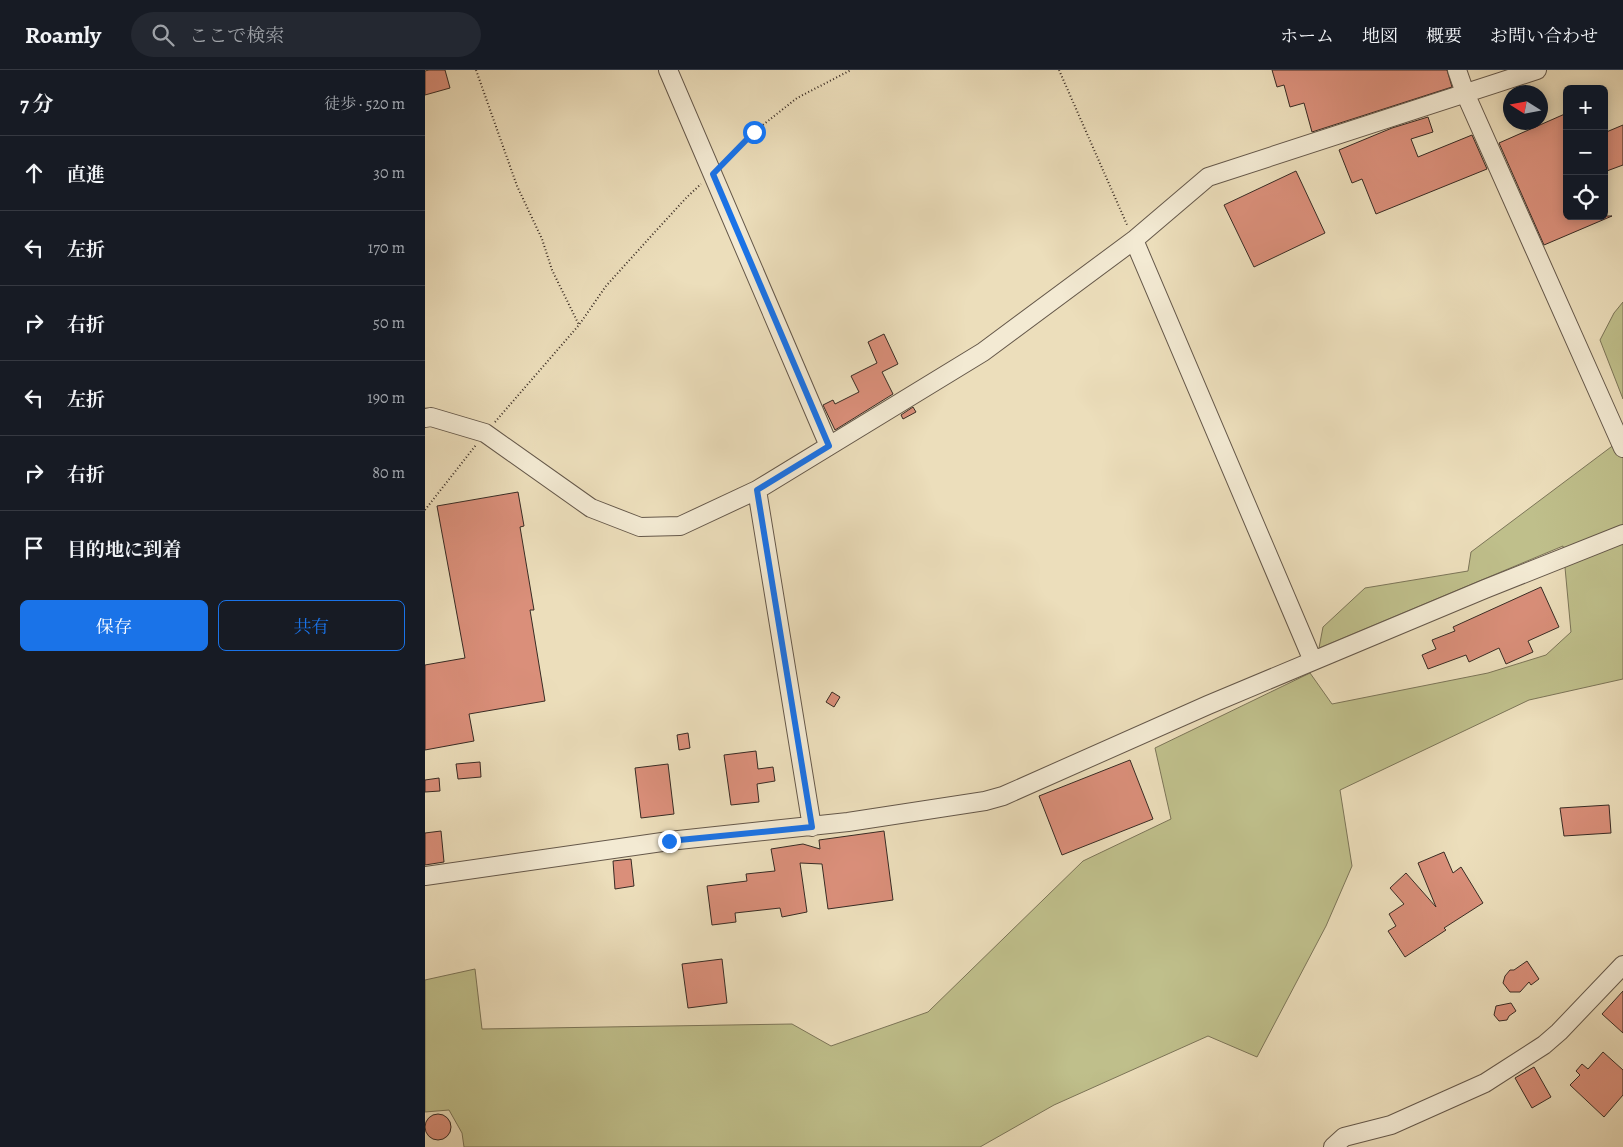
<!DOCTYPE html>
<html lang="ja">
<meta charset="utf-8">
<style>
:root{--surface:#171b24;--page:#242831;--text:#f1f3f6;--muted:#9ea1a6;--line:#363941;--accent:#1a73e8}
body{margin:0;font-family:Alegreya,"Noto Serif JP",serif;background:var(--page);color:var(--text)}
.controls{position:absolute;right:15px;top:15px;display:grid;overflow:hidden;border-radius:8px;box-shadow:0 2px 12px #0003}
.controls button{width:45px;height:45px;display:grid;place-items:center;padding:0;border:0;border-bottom:1px solid var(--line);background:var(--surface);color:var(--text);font:25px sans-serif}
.compass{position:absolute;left:1078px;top:15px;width:45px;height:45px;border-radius:50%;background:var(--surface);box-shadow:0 2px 12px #0003;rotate:281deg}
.stop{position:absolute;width:15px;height:15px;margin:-11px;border:4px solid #1a73e8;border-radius:50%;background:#fff}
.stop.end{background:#1a73e8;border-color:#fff;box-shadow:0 1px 5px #0008}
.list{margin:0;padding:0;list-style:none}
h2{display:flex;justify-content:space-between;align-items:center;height:65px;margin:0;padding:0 20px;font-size:21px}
h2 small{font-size:16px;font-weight:400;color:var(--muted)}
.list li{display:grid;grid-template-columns:32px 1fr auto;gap:15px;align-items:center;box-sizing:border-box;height:75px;padding:0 20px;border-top:1px solid var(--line)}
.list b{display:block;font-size:19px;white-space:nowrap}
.list em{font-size:16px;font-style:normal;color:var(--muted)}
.actions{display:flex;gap:10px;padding:15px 20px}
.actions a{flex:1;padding:11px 0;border:1px solid var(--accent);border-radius:8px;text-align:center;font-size:18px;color:var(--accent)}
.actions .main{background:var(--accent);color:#fff}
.icon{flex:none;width:28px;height:28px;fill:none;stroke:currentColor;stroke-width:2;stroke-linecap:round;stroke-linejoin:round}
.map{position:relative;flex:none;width:1198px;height:1077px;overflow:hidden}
header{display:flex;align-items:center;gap:30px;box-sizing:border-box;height:70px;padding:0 25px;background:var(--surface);border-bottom:1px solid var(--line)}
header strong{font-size:24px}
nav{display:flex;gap:28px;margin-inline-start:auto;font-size:18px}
.search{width:350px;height:45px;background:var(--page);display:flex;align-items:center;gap:12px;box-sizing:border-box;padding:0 18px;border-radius:28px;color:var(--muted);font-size:19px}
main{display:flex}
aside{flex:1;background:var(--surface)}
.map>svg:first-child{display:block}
</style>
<header>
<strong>Roamly</strong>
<div class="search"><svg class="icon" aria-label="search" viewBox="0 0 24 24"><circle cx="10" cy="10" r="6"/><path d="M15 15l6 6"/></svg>ここで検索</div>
<nav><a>ホーム</a><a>地図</a><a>概要</a><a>お問い合わせ</a></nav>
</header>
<main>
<aside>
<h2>7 分<small>徒歩 · 520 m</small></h2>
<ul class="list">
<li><svg class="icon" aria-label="ahead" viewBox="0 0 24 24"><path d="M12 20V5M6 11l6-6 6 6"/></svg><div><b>直進</b></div><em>30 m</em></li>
<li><svg class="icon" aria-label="left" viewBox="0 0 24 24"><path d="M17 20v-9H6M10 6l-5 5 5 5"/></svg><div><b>左折</b></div><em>170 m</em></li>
<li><svg class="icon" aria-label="right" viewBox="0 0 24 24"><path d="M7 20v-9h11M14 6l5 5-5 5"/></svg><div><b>右折</b></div><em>50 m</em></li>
<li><svg class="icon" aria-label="left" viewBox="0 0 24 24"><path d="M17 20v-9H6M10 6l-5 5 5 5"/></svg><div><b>左折</b></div><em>190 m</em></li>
<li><svg class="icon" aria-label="right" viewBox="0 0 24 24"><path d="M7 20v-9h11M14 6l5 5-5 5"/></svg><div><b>右折</b></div><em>80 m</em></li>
<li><svg class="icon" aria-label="arrive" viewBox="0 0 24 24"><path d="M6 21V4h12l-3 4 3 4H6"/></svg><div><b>目的地に到着</b></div></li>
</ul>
<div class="actions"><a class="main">保存</a><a>共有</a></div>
</aside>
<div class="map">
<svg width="1198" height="1077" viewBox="0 0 1198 1077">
<rect width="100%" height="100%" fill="#ecdebb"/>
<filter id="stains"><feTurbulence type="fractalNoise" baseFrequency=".004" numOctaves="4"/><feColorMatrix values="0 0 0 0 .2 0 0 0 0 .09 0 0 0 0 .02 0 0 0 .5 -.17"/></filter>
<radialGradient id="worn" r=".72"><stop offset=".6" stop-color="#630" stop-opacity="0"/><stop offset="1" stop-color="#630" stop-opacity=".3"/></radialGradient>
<path fill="#bfbf8b" stroke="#7c7558" d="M1198,232V329L1175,270L1189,243Z
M1198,368V609L1104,630L915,720L927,796L901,856L832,987L783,966L629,1035L555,1077H39L37,1063L24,1040L0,1042V910L50,899L57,959L367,954L406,976L503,942L658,791L746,749L730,678L885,603L907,634L1063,603L1121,585L1146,562L1138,476L894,578L898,557L940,518L1043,501L1046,482Z"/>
<path fill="#da8f7a" stroke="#382b24" d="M4,0H20L25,18L0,25V1Z
M847,0H1022L1027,17L887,62L879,33L865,37L859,15L852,17Z
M1142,43V146H1187L1119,175L1074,73Z
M1003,47L1008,62L986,69L993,87L1047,65L1062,99L951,144L937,109L927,113L914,80L967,58Z
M1198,55V95L1179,102V63Z
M871,101L900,163L829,197L799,135Z
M459,264L473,294L457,302L468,324L410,360L398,335L408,330L410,334L434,322L426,306L452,293L443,272Z
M488,337L491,342L478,349L476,345Z
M93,422L99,456L95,457L109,540H105L120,631L44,644L49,671L0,680V595L40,588L12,436Z
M1116,517L1134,557L1103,571L1108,582L1081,594L1074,578L1044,592L1041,585L1003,599L997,585L1011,579L1007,570L1030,561L1028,557Z
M407,622L415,627L409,637L401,632Z
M263,663L265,678L254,680L252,665Z
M331,681L333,699L348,697L350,711L332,714L334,732L306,735L299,685Z
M705,690L728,749L637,785L614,726Z
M55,692L56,707L33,709L31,694Z
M243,694L249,744L216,748L210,698Z
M14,708L15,721L0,722V710Z
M1184,735L1186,763L1139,766L1135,738Z
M16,761L19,792L0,795V763Z
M459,761L468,830L403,839L397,794L375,793L382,842L357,847L355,838L310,843L311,852L287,855L282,816L322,811L321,804L350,801L346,779L378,774L395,779L394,770Z
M1019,782L1028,803L1036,797L1058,833L1019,858L1021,860L980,887L963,861L971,856L964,844L979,834L965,818L981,803L1011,837L993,793Z
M206,789L209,816L190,819L188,791Z
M297,889L302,933L263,938L257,894Z
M1102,891L1114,909L1106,915L1104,912L1095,922H1085L1078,913L1080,906L1085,900H1089Z
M1198,921V963L1177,944Z
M1086,933L1091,941L1084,946L1082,950L1074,951L1069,945L1071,936Z
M1178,982L1198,1000V1025L1179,1047L1145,1015L1155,1005L1151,1001L1157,994L1163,999Z
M1109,997L1126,1027L1107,1038L1090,1008Z
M0 1057a13 13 0 1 1 26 0a13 13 0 1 1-26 0Z"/>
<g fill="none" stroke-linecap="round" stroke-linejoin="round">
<g stroke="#65584a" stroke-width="20">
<path id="minor" d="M243,0L404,376
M1032,0L1040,23L1198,378
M709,170L888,591
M0,348L6,347L60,363L166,438L215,457L255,456L332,420L558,282L709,170L783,107L1112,0
M332,420L387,757
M0,806L244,771L423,752L560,731L578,726L783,635L1060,519L1198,464
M908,1077L919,1067L966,1055L1060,1013L1119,975L1134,962L1198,895"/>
</g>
<path stroke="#382b24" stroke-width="2" stroke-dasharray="1 2.5" stroke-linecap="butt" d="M51,0L92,116L117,169L127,200L154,255
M634,0L703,157
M298,94L329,62L372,28L426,0
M70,352L154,255L181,216L228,164L262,127L276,114
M0,440L51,375"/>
<use href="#minor" stroke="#f3ead3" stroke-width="18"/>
</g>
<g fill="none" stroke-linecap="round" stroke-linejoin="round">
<path stroke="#1a73e8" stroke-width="6" d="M244,771L387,757L332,420L404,376L288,104L329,62"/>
</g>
<rect width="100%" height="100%" filter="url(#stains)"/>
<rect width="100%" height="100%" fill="url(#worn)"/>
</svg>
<div class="controls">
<button>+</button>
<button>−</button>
<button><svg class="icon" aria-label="locate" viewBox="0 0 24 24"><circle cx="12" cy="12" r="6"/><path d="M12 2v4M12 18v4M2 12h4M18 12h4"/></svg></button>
</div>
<svg class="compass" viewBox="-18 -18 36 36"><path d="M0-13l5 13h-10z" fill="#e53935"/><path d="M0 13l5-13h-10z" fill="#9ea1a6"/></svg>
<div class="stop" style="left:329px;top:62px"></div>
<div class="stop end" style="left:244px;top:771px"></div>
</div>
</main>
